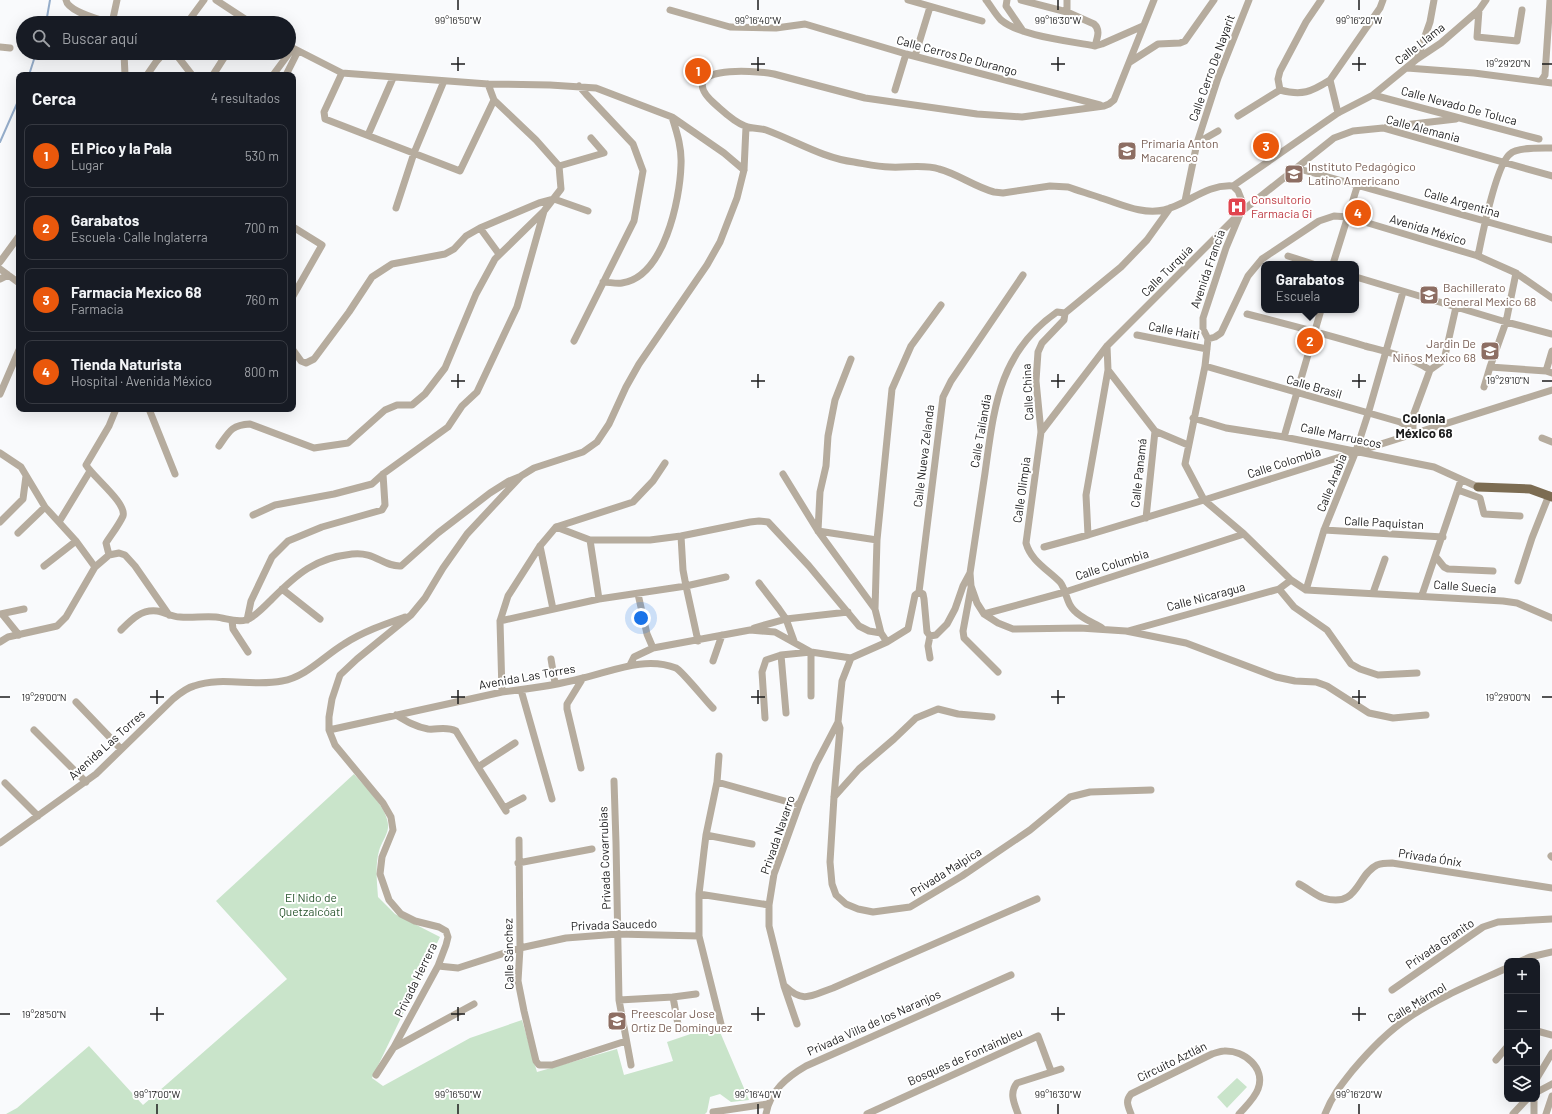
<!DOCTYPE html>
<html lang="es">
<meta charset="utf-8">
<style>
:root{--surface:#171b24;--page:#20242c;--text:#f1f3f6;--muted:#9ea1a6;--line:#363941;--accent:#ea580c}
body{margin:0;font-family:Barlow,sans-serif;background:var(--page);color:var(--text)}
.controls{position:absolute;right:12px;bottom:12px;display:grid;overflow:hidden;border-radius:8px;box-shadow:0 4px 16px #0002}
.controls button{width:36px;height:36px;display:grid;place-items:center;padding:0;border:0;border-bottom:1px solid var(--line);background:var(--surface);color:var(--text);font:20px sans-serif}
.you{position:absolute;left:641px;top:618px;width:14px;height:14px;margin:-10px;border:3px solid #fff;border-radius:50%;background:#1a73e8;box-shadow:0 0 0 6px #1a73e833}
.badge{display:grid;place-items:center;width:26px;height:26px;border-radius:50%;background:var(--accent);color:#fff;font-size:13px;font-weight:700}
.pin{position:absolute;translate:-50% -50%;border:2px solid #fff;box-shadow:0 1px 4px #0006}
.popup{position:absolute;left:1261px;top:261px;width:98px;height:52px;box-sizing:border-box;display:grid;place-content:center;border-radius:8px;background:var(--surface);filter:drop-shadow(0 1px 3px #0005);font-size:13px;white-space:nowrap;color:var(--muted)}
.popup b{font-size:15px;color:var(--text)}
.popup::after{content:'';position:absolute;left:50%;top:100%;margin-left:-8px;border:8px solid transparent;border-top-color:var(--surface)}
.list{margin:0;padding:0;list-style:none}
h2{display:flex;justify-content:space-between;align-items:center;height:52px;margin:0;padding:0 16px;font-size:17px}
h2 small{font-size:13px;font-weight:400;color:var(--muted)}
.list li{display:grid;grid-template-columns:26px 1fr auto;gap:12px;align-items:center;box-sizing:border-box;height:64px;margin:0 8px 8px;padding:0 8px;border:1px solid var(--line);border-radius:8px}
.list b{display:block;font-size:15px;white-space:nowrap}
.list p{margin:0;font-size:13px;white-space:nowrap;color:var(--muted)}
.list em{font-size:13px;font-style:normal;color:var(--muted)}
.icon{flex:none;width:22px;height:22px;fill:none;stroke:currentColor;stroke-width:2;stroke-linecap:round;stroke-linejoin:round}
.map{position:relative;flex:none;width:1552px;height:1114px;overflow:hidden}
.search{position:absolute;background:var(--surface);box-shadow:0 4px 16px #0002;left:16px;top:16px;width:280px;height:44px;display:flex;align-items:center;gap:10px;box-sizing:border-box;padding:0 14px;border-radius:22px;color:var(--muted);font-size:15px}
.panel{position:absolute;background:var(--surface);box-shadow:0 4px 16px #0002;left:16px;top:72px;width:280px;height:340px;border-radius:8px}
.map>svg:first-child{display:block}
</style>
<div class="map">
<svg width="1552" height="1114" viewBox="0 0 1552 1114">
<rect width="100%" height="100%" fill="#f9fafc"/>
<path fill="#c9e4ca" d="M354,774C365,787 390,810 388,828C387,836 381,843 379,851C375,865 377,882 378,897L395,914L440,937L372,1078L383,1086L470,1038L522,1020L537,1072L617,1049L624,1075L673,1061L667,1042L717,1025L749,1100L731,1102L720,1094L710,1097L707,1112L705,1114H6L17,1108L89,1046L143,1105L287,979L216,901Z
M1237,1078L1247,1087L1227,1108L1217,1097Z"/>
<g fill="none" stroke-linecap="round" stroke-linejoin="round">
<path stroke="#95adca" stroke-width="2" d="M46,23L50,0
M29,75L36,53
M0,142L19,99"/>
<path stroke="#b6ac9e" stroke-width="7" d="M66,0C68,12 99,19 110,23
M216,0L251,23
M908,0L982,21
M986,0C991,6 995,14 1001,20C1020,36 1070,41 1095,46L1102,44L1143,26
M1007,0L1006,6L1023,31
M1021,0L1067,12L1094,24C1101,30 1097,38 1095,46
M1067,0V12
M1154,0L1114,100L1109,104L1104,106L1022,117L977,114L865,98L774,74C753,70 670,65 716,105C725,113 734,122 745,126C752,129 760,128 766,130C796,141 823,158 854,162C866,164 878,167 890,167C906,168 924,164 939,169C958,174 975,187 994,192L1003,193L1050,186L1068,187C1079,191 1090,194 1101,198C1121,204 1142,215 1164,210C1189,204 1205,184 1233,186
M670,10L730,27L776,28L805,24L906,54L1100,105
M1479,10L1477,37L1517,41L1522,10
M112,23L117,0
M187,23L204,0
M289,46L342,73L488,84L550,85L596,88L672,117L724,153L744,170
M0,47L10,48
M124,53L125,75
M175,53L192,75
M915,56L930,7
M1417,59L1430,22L1434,0
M1130,62L1158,44L1180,43L1185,41L1214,0
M1407,68L1474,73L1552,83
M342,73L324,112L325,119L460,171L494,100
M147,75L156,62L164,53
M213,75L227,53
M273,75L293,48
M286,75L298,51
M1541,81L1545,75L1550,0
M895,90L906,54
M1280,90L1278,79L1280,71L1306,22L1321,0
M1280,90C1302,96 1311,92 1330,80
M1373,95L1539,139
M1338,113L1330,80L1380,8L1383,0
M1238,116L1280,90
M1387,127L1456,119
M368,135L393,78
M1197,143L1218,131
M559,166L604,153L591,138
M1296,168L1552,240
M1233,186L1338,113L1373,95L1417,59L1441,43L1479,10L1486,0
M1185,201L1197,143L1218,78L1249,0
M396,208L414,153L444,81
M1170,208L1147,240L1121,267L1065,313L1057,312C998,353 994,409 985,473C980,507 975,540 970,573L971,586L977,603L984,614L998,623L1013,629L1080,628L1126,631L1186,643L1276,677L1295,681L1316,682L1327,686L1369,713L1393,718L1426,715
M293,227L322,245L293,296
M480,228L499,254
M1288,256L1313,264
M1478,256C1482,236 1496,165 1510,154C1517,147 1542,148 1552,148
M0,262L19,236
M1333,264L1358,184
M0,269L19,283
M1356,277L1506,322L1552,334
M0,279L8,275
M603,282C609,282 616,284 622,283C664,277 680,200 681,165C682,148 677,133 672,117
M1065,313L1064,320L1042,343L1038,352L1036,381L1041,432L1026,543C1031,561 1047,569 1060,582C1065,588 1066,598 1070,605C1076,616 1092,622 1102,628
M1247,314C1286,324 1325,334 1365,346C1387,352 1410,357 1430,370
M1137,335L1207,349
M1208,339L1205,366L1185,464L1204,500L1244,534L1291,580L1306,590L1503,601L1517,603L1552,618
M1208,339L1215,337L1221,333L1248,276L1262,259L1319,221L1334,216L1348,217L1478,256L1516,273L1552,298
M1208,339L1203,329V318L1226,248L1241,212L1242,201L1238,191L1233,186
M574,341L634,221L643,171L633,144L586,94L579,86
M1107,346L1108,370L1155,431L1188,445
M293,350L301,361L306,363L314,359L349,312L372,277L392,264L445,254L454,249L466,236L480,228L539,203L554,199L588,211
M851,359L835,400L828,436L826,466L820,492L818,531L877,540
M1205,366L1400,422L1404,424L1413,435
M1490,367L1546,371L1552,373
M1546,371L1552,351
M1484,387L1490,367L1506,322L1516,273
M0,394L19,350
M149,409L175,474
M1193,418L1226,428L1284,437L1434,467L1478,487
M1041,432L1107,346L1241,212L1334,138L1353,131L1383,128L1552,176
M1413,435V416L1430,370L1444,360L1456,307
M1284,437L1321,310
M1542,438L1552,442
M219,446C229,432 231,425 250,424L314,448L348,443L385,410L397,405H412L425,394L445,368L476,294L495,259L544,211L561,189L559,166L536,140L494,100L488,84
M0,453L21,467L45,507L76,541L95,567
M783,474L818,531L875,609L881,633L887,642
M1458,490L1480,498L1484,514L1520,516
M253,515L275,505L334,494L372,484L383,474L448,427L462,406L477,392L517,307L544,211
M1146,518L1155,431
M0,522L23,499L26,476
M59,522L90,471
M556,527L590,540H650L681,536L750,522L759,521L768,522L809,566L859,626L869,631L881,633
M1324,530L1443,537
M18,533L45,507
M1088,535L1086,495L1108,370
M590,540L599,599
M540,546L553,609
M1044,547L1088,535L1204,500L1552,390
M109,555L106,543C111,535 119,525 123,516C127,503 93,477 86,465L109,426L116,409
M1436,557L1444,567L1448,569L1493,571
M44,566L76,541
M1518,581L1532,538L1549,495
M759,583L779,609L786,619L794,641
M971,588L963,631L964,638L998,672
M282,589L320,619
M1279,589L1294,607L1327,630L1351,664L1360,669L1378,675L1417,673
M1306,590L1324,530L1356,451L1368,414L1403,292
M919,592L943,397L951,381L1023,275
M919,592L923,594L924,599L927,632L930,636L936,635L947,624L955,609L963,586L970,573
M1373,593L1385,559
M638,594L647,634L653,648
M1422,595L1461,480
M875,609L877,540L892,389L911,346L941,305
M0,614L24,609
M2,614L19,635
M984,614L1065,592L1244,534
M247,620L251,601L272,557L288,541L322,527L382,510L385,505L383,474
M232,621L233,629L248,652
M500,621L599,599L686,586L683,570L681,536
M754,628L786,619L848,612
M121,630C131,620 141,609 157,611C164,612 172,617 180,617C192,618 204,616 216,617C226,618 236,623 246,620C254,618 266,605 272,599C297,574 315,558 352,554C375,551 383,567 401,566L438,533L490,493L509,481L519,477
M1128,631L1279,589L1291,580
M930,636L928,646L930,658
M698,641L686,586L726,577
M0,642L8,637L57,626L66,617L95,567L109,555L119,553L125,555L135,566L169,615
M781,655L786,713
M551,659L555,683
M713,661L722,635
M630,665L634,657L653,648L750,630L775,632L811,652L851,658L887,642L908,629L915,595L919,592
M521,690L552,799
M502,692L500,621L508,596L540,546L556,527L633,502L653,481L665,463
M76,702L121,749
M396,715C406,721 416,727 428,729C437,730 446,726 456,731L478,767L506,811
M765,718L762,672L766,660L781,655L811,652V696
M838,722L840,728L834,797L830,862L832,884L836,895L846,904L858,909L873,912L910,907L962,876L1030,830L1070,797L1090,792L1151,790
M34,730L86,782
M329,730L502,692C529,689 557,685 583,678C613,671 645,656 676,668C682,671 706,701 713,708
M719,756L717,782L706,835L704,851L699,894V936L721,1024
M478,767L515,743
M581,768L567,709V704L583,678
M614,781L616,843L619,1000L631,1065
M717,782L799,805
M5,783L38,816
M834,797L859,769L894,739L916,718L938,709L958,714L992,717
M504,808L523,798
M706,835L752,844
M519,840L520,948L518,981L524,1011L536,1061L539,1065H552L626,1041
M0,843L96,774L173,699C179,694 186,688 194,686C222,676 253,687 282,681C306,677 324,656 344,644C362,632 385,624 405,617
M1551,856L1552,857
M518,863L592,849
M1299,884C1307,888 1315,895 1323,898C1359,909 1356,875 1377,865C1382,863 1387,863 1392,863L1552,888
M699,894L769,905
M1521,961L1530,957L1552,952
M438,966L458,968L520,948L566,938L618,934L699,936
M786,987C804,1004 812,995 833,988L1037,899
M1392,990L1483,927L1498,922L1552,919
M673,997L679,1030
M619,1000L673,997L696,994
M797,1024L784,986L769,926V905L774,874L799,805L816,764L838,722L842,681L851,658
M1537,1031L1552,1035
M395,1047L474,1004
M1496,1060L1507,1047
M376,1075L394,1047L438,966L446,945L448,937L446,931L439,927L415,921L401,914L389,900L380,874L382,857L393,830L391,817L383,803L335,745L329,730V717L332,699L340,675L357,659L411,615L425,598L443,568L467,534L521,476L534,468L583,452L597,442L609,424L626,387L639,364L707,265L720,242L737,198L744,170L746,127
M1537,1078L1552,1053
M1537,1092L1552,1084
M713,1112L768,1104
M766,1114C770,1091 787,1077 806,1066L1011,975
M867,1114L1038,1036L1051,1071
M1018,1114C1014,1103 1009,1093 1017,1083L1061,1069
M1131,1114C1128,1106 1125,1101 1131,1094L1212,1054C1216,1053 1220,1051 1224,1051C1244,1050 1266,1068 1258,1089C1255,1098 1245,1107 1239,1114
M1325,1114C1332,1096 1341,1085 1353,1070C1369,1051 1387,1032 1408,1018C1439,997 1474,983 1507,968
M1513,1114L1527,1099
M1534,1114V1099
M1546,1114L1552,1096"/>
<path stroke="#7c6c52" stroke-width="9" d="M1478,487L1530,489L1552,497"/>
</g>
<path fill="none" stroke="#1c1c1d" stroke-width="1.5" d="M458,0V10M758,0V10M1058,0V10M1359,0V10M458,57V71M758,57V71M1058,57V71M1359,57V71M451,64H465M751,64H765M1051,64H1065M1352,64H1366M1542,64H1552M458,374V388M758,374V388M1058,374V388M1359,374V388M451,381H465M751,381H765M1051,381H1065M1352,381H1366M1542,381H1552M157,690V704M458,690V704M758,690V704M1058,690V704M1359,690V704M0,697H10M150,697H164M451,697H465M751,697H765M1051,697H1065M1352,697H1366M1542,697H1552M157,1007V1021M458,1007V1021M758,1007V1021M1058,1007V1021M1359,1007V1021M0,1014H10M150,1014H164M451,1014H465M751,1014H765M1051,1014H1065M1352,1014H1366M157,1104V1114M458,1104V1114M758,1104V1114M1058,1104V1114M1359,1104V1114"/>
<defs>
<g id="school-square" transform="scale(1)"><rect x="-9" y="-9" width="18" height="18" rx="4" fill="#8d6e63" stroke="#fff"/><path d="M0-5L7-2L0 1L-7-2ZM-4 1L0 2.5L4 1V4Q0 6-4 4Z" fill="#fff"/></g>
<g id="hospital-square" transform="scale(1)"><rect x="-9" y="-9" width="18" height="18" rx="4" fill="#e0444e" stroke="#fff"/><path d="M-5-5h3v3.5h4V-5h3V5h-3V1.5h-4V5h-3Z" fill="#fff"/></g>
</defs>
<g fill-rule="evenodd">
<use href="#school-square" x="1127" y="151"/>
<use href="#school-square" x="1294" y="174"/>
<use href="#hospital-square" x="1237" y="207"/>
<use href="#school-square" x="1429" y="295"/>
<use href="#school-square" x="1490" y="351"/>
<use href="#school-square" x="617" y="1021"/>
</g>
<g text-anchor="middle" stroke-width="4" stroke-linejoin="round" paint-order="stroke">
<g font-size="12" fill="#1c1c1d" stroke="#fff">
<text transform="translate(1420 44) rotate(-38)" y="4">Calle Llama</text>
<text transform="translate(957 56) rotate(15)" y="4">Calle Cerros De Durango</text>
<text transform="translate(1212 68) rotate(-70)" y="4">Calle Cerro De Nayarit</text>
<text transform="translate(1459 106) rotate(15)" y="4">Calle Nevado De Toluca</text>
<text transform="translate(1423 129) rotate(15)" y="4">Calle Alemania</text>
<text transform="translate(1462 203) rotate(16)" y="4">Calle Argentina</text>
<text transform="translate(1428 230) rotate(17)" y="4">Avenida México</text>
<text transform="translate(1208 269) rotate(-71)" y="4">Avenida Francia</text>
<text transform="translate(1167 271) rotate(-45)" y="4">Calle Turquia</text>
<text transform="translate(1174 331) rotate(11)" y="4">Calle Haiti</text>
<text transform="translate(1314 387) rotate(16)" y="4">Calle Brasil</text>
<text transform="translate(1028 392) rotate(-93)" y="4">Calle China</text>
<text transform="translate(981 431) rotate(-80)" y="4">Calle Tailandia</text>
<text transform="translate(1341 436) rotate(12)" y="4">Calle Marruecos</text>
<text transform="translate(924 456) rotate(-83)" y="4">Calle Nueva Zelanda</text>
<text transform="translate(1284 463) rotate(-18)" y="4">Calle Colombia</text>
<text transform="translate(1139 473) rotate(-84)" y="4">Calle Panamá</text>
<text transform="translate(1332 483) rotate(-68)" y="4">Calle Arabia</text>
<text transform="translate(1022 490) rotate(-82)" y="4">Calle Olimpia</text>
<text transform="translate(1384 523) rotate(3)" y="4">Calle Paquistan</text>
<text transform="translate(1112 565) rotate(-18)" y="4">Calle Columbia</text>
<text transform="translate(1465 587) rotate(4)" y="4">Calle Suecia</text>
<text transform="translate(1206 597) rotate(-15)" y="4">Calle Nicaragua</text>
<text transform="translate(527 677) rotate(-10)" y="4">Avenida Las Torres</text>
<text transform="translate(107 745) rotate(-42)" y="4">Avenida Las Torres</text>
<text transform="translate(778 835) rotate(-71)" y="4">Privada Navarro</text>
<text transform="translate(605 858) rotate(-92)" y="4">Privada Covarrubias</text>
<text transform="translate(1430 858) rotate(9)" y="4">Privada Ónix</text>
<text transform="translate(946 872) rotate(-32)" y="4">Privada Malpica</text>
<text transform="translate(614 925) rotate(-2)" y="4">Privada Saucedo</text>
<text transform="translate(1440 944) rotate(-34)" y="4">Privada Granito</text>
<text transform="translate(509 954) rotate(-91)" y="4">Calle Sánchez</text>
<text transform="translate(416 980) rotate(-64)" y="4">Privada Herrera</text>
<text transform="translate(1417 1003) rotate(-31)" y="4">Calle Mármol</text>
<text transform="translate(874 1023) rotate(-24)" y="4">Privada Villa de los Naranjos</text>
<text transform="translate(965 1057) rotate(-24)" y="4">Bosques de Fontainbleu</text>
<text transform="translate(1172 1062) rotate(-26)" y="4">Circuito Aztlán</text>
</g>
<g font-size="12" fill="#785e54" stroke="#fff" text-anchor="start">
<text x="1141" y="148">Primaria Anton<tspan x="1141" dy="14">Macarenco</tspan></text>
<text x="1308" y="171">Instituto Pedagógico<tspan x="1308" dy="14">Latino Americano</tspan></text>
<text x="1443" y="292">Bachillerato<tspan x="1443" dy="14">General Mexico 68</tspan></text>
<text x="1476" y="348" text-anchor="end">Jardin De<tspan x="1476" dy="14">Niños Mexico 68</tspan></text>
<text x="631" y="1018">Preescolar Jose<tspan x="631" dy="14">Ortiz De Dominguez</tspan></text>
</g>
<g font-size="12" fill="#be3a42" stroke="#fff" text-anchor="start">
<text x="1251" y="204">Consultorio<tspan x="1251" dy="14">Farmacia Gi</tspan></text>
</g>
<g font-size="12" fill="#29552e" stroke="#fff">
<text x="311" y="902">El Nido de<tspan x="311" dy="14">Quetzalcóatl</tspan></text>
</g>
<g font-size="13" font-weight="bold" fill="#1c1c1d" stroke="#fff">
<text x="1424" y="423">Colonia<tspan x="1424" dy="15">México 68</tspan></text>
</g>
</g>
<g font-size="10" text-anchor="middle" fill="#1c1c1d" stroke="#fff" stroke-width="4" stroke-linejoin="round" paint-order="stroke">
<text x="458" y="24">99°16'50"W</text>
<text x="758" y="24">99°16'40"W</text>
<text x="1058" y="24">99°16'30"W</text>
<text x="1359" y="24">99°16'20"W</text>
<text x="1508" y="67">19°29'20"N</text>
<text x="1508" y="384">19°29'10"N</text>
<text x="44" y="701">19°29'00"N</text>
<text x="1508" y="701">19°29'00"N</text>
<text x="44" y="1018">19°28'50"N</text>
<text x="157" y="1098">99°17'00"W</text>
<text x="458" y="1098">99°16'50"W</text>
<text x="758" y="1098">99°16'40"W</text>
<text x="1058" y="1098">99°16'30"W</text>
<text x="1359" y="1098">99°16'20"W</text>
</g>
</svg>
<div class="controls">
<button>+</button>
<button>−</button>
<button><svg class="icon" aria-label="locate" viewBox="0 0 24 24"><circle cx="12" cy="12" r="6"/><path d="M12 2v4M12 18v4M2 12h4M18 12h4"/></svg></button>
<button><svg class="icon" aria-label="layers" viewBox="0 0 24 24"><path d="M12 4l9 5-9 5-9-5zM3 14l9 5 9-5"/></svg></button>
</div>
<div class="you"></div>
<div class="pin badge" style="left:698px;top:71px">1</div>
<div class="pin badge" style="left:1310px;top:341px">2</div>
<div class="popup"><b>Garabatos</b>Escuela</div>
<div class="pin badge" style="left:1266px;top:146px">3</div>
<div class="pin badge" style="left:1358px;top:213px">4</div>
<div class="search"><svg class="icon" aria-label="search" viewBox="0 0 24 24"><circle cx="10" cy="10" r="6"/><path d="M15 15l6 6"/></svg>Buscar aquí</div>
<section class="panel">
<h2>Cerca<small>4 resultados</small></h2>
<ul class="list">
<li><span class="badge">1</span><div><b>El Pico y la Pala</b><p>Lugar</p></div><em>530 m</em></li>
<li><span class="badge">2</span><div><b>Garabatos</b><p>Escuela · Calle Inglaterra</p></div><em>700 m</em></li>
<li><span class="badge">3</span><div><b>Farmacia Mexico 68</b><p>Farmacia</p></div><em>760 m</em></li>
<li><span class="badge">4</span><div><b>Tienda Naturista</b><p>Hospital · Avenida México</p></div><em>800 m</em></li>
</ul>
</section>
</div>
